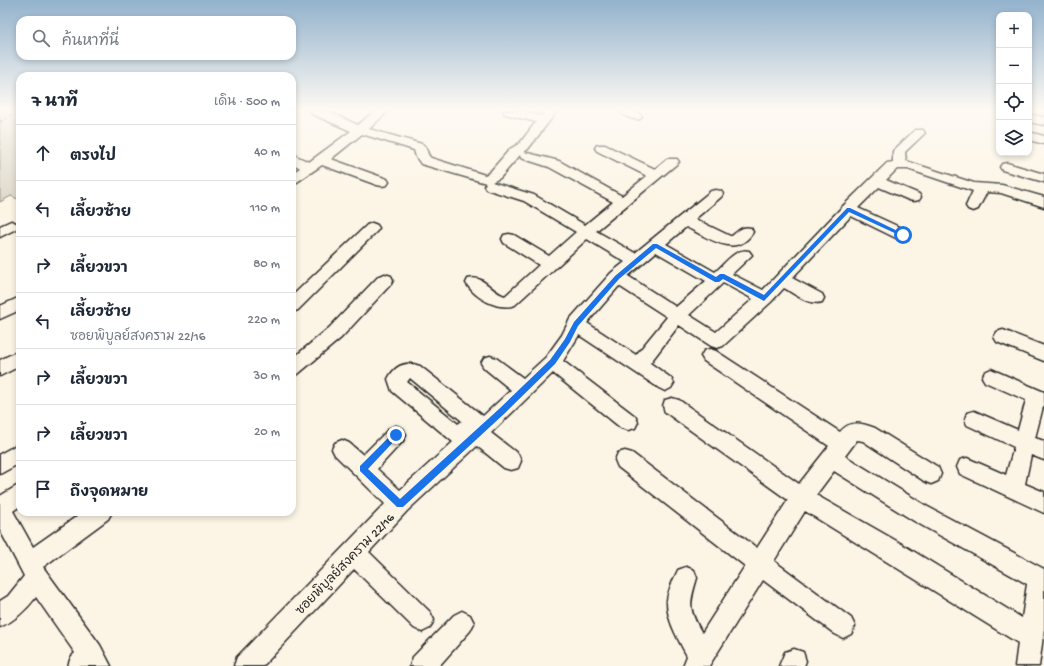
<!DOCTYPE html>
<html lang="th">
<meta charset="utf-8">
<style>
:root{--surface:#fff;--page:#f6f6f7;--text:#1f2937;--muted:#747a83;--line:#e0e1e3}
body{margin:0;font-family:"Gochi Hand","Playpen Sans Thai",sans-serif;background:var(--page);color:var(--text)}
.controls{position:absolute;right:12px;top:12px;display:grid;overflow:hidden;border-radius:8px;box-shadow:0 2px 6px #0003}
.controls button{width:36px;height:36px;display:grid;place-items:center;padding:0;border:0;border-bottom:1px solid var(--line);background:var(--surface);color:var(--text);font:20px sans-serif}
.stop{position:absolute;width:12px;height:12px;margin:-9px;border:3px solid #1a73e8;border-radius:50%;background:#fff}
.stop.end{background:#1a73e8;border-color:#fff;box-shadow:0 1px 4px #0008}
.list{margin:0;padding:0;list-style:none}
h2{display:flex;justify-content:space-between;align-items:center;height:52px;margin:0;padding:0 16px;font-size:17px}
h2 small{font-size:13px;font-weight:400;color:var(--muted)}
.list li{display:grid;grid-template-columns:26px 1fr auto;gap:12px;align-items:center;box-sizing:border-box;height:56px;padding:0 16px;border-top:1px solid var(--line)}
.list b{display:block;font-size:15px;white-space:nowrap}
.list p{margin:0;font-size:13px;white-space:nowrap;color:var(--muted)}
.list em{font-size:13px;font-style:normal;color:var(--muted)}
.icon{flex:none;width:22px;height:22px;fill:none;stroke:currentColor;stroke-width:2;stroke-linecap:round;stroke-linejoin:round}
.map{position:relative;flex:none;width:1044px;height:666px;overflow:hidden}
.search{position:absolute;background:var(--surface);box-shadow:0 2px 6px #0003;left:16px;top:16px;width:280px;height:44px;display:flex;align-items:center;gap:10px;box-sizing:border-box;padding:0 14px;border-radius:12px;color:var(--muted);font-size:15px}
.panel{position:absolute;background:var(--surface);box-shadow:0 2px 6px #0003;left:16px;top:72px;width:280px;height:444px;border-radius:12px}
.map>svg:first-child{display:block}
</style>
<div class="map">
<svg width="1044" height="666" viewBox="0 0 1044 666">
<rect width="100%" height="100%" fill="#fcf5e5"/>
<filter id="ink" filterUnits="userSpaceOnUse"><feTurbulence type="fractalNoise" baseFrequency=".025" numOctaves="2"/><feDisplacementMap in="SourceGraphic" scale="8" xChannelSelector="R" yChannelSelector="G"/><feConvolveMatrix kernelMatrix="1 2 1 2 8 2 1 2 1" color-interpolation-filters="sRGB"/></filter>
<g filter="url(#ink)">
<path fill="#ded8ca" stroke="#84827a" d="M0,111H20V200L11,196L0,202Z"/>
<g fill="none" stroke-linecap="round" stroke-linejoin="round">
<g stroke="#2b2b2b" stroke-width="3">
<path id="minor" d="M310,111H327L358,125L375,111H388L369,129L422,144C428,148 426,154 431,158L485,175L490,172L510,149L520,143L536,122L505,114L503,111H524L541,116L545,111H557L528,149L524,152L559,161L622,196L647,176L597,151L595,148L597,145H605L655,169L667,159H677L679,162L596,231L635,253L711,191L716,190L721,191L723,194L721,197L695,219L730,236H732C739,230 742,226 751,228L753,232C736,260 708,237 686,227L666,244L715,272C725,264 736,247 749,251L752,255L732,274L763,290L843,206L887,163L893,162V151L915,130H923L925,133L905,152L906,161L974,183L1002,185L1044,197V207L1001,193L987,192L978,209L973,211L968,209L966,206L973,191L908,169H897L886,180L919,194L921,197L919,200L914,201L909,200L879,187L858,208L908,231L910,235L908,239L903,240L898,239L851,216L792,278L822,294L824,298L822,302C809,306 795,294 784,288L771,302L723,346L717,348L711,346L679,325L650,363L671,378L674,383L671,388L665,391L659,388L579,335L563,361L635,416L638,422L635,428L628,430L621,428L553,373L491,433L518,454L521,461L518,468L511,470L504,468L477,446L407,511L369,552L430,612L434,620L430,628L422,632L414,628L354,569L263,666H234L237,657L385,504L335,455L332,449L335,443L342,440L349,443L363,455L389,429L396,426L403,429L406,435L403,441L377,469L400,490L453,442L392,391L388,379C395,365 406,361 420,366L483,416L511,390L484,368L481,363L484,358L490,356L496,358L523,378L546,357L562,335L570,319L611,273L625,262L587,239L515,305C498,311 475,298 466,283L468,279C483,274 491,292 505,296L539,265L504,243L502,239L504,235L509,234L514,235L549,256L576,232L524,201L486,189L484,186L486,183L421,164L416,157L414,150L362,134L331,159L387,179L389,182L387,185L382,186L377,185L322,165L297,182L292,183V173L300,168L292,163V154L309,162L351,131L312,114ZM520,155L521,158L549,167L613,202L585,225L534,195L492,182L500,178ZM656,252L706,281L676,307L628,276ZM723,283L753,299L716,332L689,315ZM619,286L667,317L636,355L587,323ZM410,378L462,421L458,424L407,382Z
M620,111H636L642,116L640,119C633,120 625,117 620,111Z
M1029,114L1044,117V125L1029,122Z
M1029,132L1044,136V144L1029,140Z
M1007,163L1044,174V182L1002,170L1000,167L1002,164Z
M11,221L16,223L18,226L16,229L0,237V226Z
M372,223L377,225L379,228L377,231L298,310L292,312V296L367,225Z
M385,274L391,276L393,280L391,284L341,338L298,374L292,376V359L329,328L379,276Z
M20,297V310L0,319V306Z
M1003,330L1044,346V361L997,342L994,337L997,332Z
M710,349L716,351L840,432C850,420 861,423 875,428L938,467L941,474L938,481L931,484L924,481L863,441L857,440L845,456L928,507L1044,569V629L1039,666H1015L1018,643L805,511L774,561L851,618L855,626L851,634L843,638L835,634L763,580L709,666H683L687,656C678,639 666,619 667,600C668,590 674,579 678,570L686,567L694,570L697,578C689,604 688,609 702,633L745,566L618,467L615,460L618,453L625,451L632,453L757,548L788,500L665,412L663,406L665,400L672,398L679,400L799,484L829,446L704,361L701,356L704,351ZM834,471L914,521L1027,584L1022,618L900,543L816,495Z
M20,350V366L0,376V360Z
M991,369L1044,392V408L1043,407L1035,438L1044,441V460L1031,455L1025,484L1044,492V513L960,474L957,467L960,460L967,458L1006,475L1014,447L967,425L965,419L967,413L974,411L1018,430L1026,400L985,382L982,377L985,372Z
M20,443V463L0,474V454Z
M20,484V506L13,511L33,547L83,512H112L108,519L43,567L100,645L111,666H68L71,657L75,653L36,597C26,610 16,620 0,627V601L8,596L24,576L0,530V496Z
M462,611L470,615L474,623L470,631L439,666H410L413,657L454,615Z
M794,649L803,652L806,661L804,666H779L785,652Z"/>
</g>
<path stroke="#2b2b2b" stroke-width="1.5" stroke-dasharray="3 2.5" stroke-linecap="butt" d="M0,122L17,111"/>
<use href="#minor" fill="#fcf5e5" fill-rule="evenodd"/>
</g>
</g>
<linearGradient id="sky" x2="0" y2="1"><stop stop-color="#93b2cd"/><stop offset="0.54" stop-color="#fefaf3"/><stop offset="1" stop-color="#fefaf3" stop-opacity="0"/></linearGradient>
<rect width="1044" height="204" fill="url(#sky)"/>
<path fill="#1a73e8" d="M847,208H850L906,235L901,236L849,212L764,301L723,279L719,282H715L656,248L619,279L578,326L570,342L555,364L504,414L403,507H397L360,471V466L393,433H398V437L368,469L400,499L499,409L550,360L565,339L574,322L615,276L653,244H657L716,277L720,274H724L764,295Z"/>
<g text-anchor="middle" stroke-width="3" stroke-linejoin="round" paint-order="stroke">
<g font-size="13" fill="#2b2b2b" stroke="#fcf5e5">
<text transform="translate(344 563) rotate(-46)" y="5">ซอยพิบูลย์สงคราม 22/16</text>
</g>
</g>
</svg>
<div class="controls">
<button>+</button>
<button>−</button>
<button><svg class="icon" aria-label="locate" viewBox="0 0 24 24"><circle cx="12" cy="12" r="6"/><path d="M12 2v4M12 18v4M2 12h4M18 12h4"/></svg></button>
<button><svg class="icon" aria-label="layers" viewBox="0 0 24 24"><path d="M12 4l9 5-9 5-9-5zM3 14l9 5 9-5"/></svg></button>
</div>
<div class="stop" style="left:903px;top:235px"></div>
<div class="stop end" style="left:396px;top:435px"></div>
<div class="search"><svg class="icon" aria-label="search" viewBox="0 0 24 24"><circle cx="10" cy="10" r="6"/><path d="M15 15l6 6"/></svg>ค้นหาที่นี่</div>
<section class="panel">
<h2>7 นาที<small>เดิน · 500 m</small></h2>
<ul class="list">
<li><svg class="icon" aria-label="ahead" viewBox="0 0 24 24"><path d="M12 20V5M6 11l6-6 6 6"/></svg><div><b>ตรงไป</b></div><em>40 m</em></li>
<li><svg class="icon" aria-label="left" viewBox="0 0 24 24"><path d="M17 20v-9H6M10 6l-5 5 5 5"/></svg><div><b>เลี้ยวซ้าย</b></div><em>110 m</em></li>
<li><svg class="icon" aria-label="right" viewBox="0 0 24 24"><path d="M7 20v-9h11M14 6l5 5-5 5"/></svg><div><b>เลี้ยวขวา</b></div><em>80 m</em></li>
<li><svg class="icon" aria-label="left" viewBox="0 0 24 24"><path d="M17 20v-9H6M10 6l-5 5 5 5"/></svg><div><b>เลี้ยวซ้าย</b><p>ซอยพิบูลย์สงคราม 22/16</p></div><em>220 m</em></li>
<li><svg class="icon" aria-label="right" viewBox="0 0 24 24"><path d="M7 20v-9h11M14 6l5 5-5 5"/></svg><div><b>เลี้ยวขวา</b></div><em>30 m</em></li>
<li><svg class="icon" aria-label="right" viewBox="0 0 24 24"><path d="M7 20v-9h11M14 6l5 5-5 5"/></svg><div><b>เลี้ยวขวา</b></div><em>20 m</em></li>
<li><svg class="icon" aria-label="arrive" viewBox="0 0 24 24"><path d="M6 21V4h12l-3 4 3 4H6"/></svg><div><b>ถึงจุดหมาย</b></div></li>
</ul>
</section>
</div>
